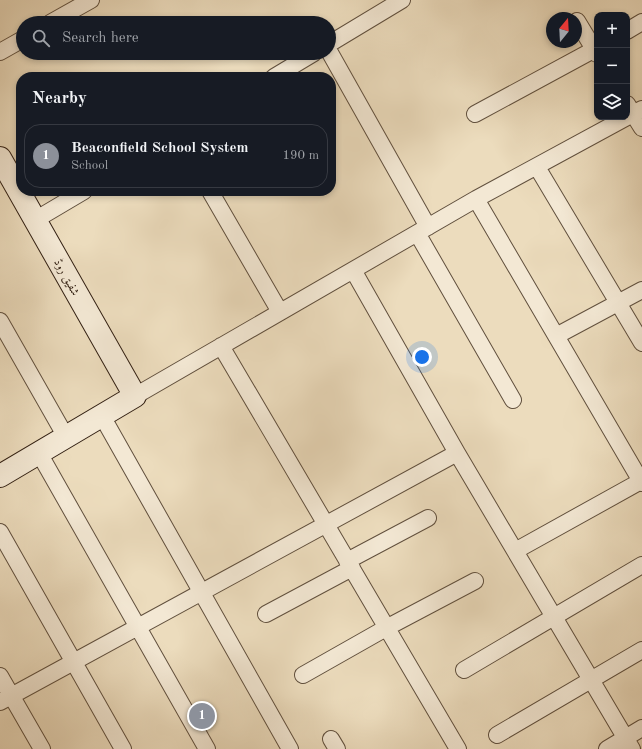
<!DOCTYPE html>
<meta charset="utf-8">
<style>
:root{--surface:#171b24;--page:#20242c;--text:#f1f3f6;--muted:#9ea1a6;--line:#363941;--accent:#8c9099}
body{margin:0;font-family:"Old Standard TT",Amiri,serif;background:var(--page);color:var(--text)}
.controls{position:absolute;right:12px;top:12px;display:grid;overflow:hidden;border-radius:8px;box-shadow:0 2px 6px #0003}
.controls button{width:36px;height:36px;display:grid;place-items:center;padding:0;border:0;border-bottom:1px solid var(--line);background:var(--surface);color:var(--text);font:20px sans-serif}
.compass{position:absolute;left:546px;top:12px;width:36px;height:36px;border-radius:50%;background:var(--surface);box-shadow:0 2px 6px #0003;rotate:18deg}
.you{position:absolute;left:422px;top:357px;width:14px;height:14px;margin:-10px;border:3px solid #fff;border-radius:50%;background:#1a73e8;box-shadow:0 0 0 6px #1a73e833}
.badge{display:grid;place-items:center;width:26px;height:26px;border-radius:50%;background:var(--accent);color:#fff;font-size:13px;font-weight:700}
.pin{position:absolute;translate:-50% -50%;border:2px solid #fff;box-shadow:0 1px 4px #0006}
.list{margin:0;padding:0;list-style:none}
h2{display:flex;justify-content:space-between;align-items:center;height:52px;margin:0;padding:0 16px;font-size:17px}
h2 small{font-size:13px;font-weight:400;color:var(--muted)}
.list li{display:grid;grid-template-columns:26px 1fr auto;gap:12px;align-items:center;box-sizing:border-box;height:64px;margin:0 8px 8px;padding:0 8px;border:1px solid var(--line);border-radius:16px}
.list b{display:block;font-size:15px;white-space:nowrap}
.list p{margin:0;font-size:13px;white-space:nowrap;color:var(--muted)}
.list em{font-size:13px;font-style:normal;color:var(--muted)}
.icon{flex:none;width:22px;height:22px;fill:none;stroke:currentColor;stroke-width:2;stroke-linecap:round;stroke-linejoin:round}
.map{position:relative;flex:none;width:642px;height:749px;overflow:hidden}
.search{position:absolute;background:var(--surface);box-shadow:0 2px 6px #0003;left:16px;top:16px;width:320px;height:44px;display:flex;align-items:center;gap:10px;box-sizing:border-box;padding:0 14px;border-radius:22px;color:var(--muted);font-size:15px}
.panel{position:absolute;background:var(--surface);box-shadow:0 2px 6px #0003;left:16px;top:72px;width:320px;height:124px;border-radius:16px}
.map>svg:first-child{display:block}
</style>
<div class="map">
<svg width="642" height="749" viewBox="0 0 642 749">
<rect width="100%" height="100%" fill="#ecdcbd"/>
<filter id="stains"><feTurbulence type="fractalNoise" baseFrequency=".005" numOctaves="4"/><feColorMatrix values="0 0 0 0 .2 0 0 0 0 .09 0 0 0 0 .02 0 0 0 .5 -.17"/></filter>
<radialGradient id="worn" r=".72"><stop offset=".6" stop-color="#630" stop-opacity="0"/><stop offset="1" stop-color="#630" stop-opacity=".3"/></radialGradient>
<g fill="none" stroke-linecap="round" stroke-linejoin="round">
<g stroke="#61503e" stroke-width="18">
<path id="street" d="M577,21L597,54
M50,23L91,0
M627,31L642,22
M329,44L402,0
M329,51L428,227
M0,52L23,39
M274,77L314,53
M627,104L642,128
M475,114L597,48
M537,167L642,343
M210,191L280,312
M476,199L642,483
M35,220L84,191
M417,233L513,400
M353,270L457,453L632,749
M0,321L66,437
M556,336L642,290
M221,346L458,749
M135,396L476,199L642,109
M102,416L290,749
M39,453L207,749
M0,532L123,749
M515,551L641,481
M347,561L428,518
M266,614L352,568
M464,670L642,565
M303,675L386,628L475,581
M0,676L42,749
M0,702L457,453
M497,735L642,650
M331,739L337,749
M607,749L642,728"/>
</g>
<g stroke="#332114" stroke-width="24">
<path id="secondary" d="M0,158L135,396L0,476"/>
</g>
<use href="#street" stroke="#f3e8d4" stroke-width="16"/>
<use href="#secondary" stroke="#f3e8d4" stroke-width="22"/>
</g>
<g text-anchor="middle" stroke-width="3.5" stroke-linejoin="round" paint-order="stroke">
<g font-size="12" fill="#332114" stroke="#f3e8d4">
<text transform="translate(67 277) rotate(61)" y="4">شفیق روڈ</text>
</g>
</g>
<rect width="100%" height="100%" filter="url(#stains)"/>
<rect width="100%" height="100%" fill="url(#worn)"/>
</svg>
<div class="controls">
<button>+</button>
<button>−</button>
<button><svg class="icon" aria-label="layers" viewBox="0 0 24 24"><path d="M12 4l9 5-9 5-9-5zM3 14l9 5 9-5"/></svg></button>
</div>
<svg class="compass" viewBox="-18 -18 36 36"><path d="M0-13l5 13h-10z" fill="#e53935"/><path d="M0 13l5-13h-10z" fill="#9ea1a6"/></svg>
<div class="you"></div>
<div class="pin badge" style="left:202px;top:716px">1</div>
<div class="search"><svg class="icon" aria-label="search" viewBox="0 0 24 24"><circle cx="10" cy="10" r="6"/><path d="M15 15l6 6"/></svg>Search here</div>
<section class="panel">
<h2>Nearby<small></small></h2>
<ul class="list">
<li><span class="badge">1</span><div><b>Beaconfield School System</b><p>School</p></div><em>190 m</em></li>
</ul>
</section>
</div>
